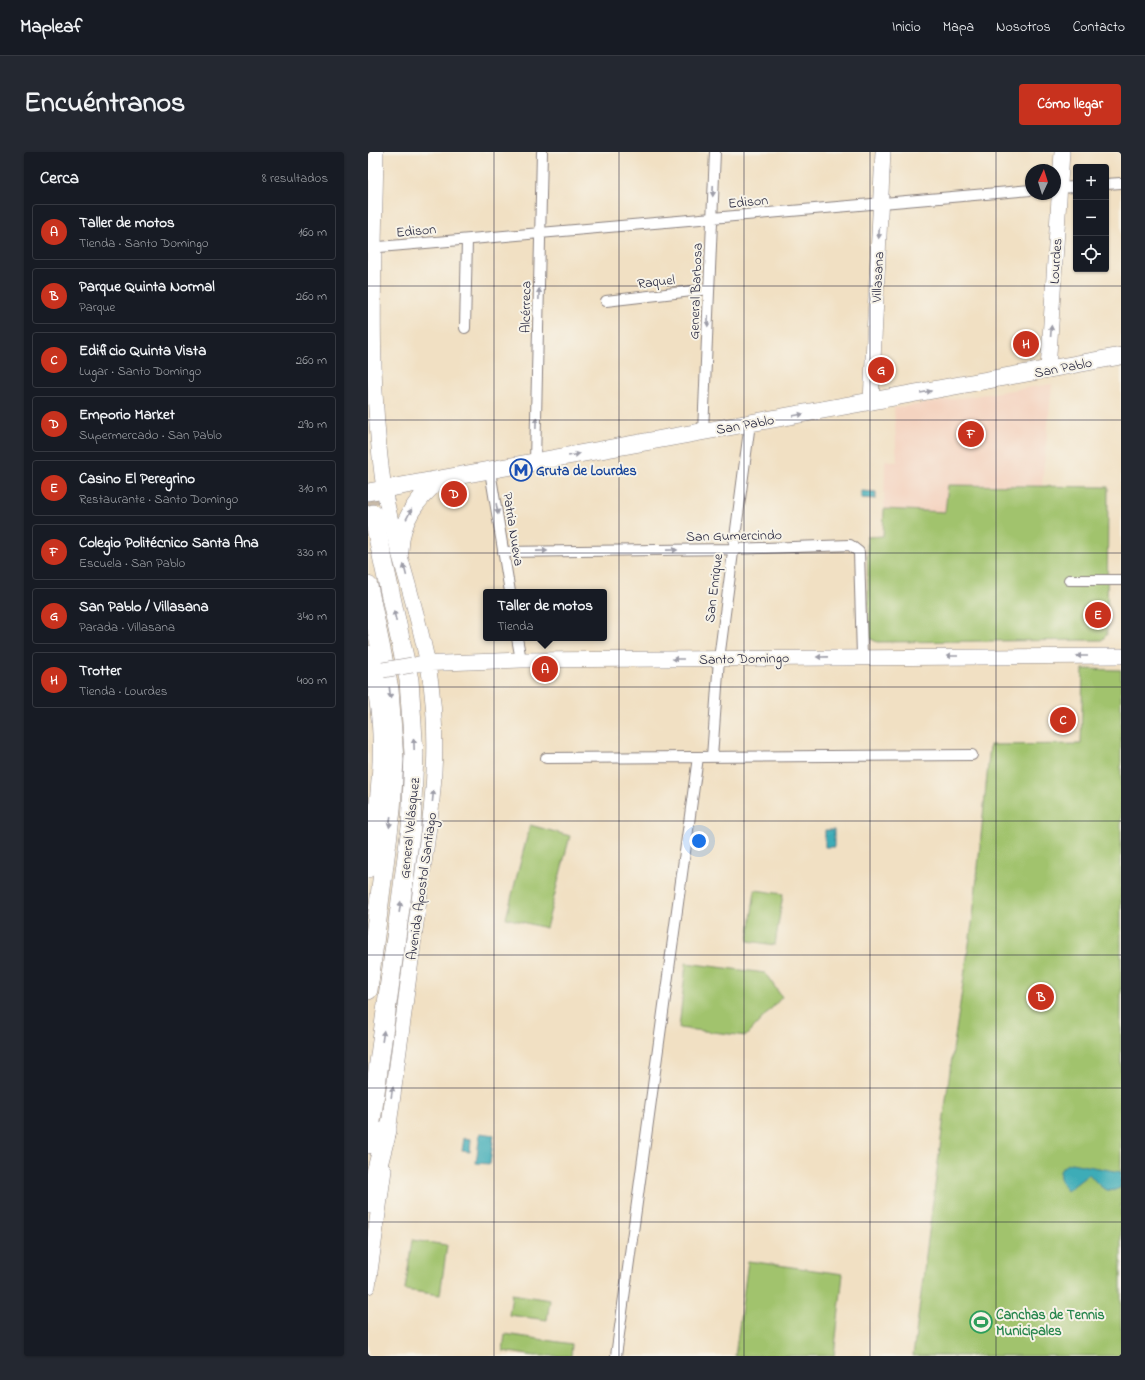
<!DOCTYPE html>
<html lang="es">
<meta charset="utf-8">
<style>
:root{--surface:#171b24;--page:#242831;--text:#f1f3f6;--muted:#9ea1a6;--line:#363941;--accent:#c8321e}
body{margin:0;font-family:"Indie Flower",sans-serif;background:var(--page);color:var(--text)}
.controls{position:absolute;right:12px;top:12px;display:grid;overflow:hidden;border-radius:4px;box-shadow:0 1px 3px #0004}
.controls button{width:36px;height:36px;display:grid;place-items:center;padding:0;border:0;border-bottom:1px solid var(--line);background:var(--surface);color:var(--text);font:20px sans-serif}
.compass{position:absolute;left:657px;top:12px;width:36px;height:36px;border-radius:50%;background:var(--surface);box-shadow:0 1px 3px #0004;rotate:4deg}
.you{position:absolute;left:331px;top:689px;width:14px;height:14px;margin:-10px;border:3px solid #fff;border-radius:50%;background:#1a73e8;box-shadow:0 0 0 6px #1a73e833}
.badge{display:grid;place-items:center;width:26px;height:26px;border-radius:50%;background:var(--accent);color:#fff;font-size:13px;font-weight:700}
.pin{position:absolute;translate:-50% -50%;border:2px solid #fff;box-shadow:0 1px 4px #0006}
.popup{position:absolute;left:115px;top:437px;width:124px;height:52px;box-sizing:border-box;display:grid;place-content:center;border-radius:4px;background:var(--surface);filter:drop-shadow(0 1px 3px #0005);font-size:13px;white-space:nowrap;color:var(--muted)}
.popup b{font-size:15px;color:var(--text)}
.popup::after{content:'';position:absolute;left:50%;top:100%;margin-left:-8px;border:8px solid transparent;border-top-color:var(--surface)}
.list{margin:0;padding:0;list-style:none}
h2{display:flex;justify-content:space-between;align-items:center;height:52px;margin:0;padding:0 16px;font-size:17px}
h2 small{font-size:13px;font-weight:400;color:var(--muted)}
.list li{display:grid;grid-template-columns:26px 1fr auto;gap:12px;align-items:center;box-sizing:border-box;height:56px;margin:0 8px 8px;padding:0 8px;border:1px solid var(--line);border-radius:4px}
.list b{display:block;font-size:15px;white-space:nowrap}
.list p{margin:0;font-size:13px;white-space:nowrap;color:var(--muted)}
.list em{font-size:13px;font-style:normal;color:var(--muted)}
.icon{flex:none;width:22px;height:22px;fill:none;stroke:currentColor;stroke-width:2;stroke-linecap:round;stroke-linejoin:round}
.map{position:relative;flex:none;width:753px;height:1204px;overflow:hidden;border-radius:4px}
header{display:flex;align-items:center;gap:24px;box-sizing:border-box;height:56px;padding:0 20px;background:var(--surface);border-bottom:1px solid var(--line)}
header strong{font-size:19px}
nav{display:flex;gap:22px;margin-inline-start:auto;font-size:14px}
.intro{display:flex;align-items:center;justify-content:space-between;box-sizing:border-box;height:96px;padding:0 24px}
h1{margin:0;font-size:28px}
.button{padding:10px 18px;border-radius:4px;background:var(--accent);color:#fff;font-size:14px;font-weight:700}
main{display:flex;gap:24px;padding:0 24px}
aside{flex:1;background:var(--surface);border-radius:4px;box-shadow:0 1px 3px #0004}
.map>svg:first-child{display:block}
</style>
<header>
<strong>Mapleaf</strong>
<nav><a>Inicio</a><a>Mapa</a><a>Nosotros</a><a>Contacto</a></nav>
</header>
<div class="intro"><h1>Encuéntranos</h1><a class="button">Cómo llegar</a></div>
<main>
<aside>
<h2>Cerca<small>8 resultados</small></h2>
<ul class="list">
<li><span class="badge">A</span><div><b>Taller de motos</b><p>Tienda · Santo Domingo</p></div><em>160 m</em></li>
<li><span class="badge">B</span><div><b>Parque Quinta Normal</b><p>Parque</p></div><em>260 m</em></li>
<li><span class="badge">C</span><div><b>Edificio Quinta Vista</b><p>Lugar · Santo Domingo</p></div><em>260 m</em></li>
<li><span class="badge">D</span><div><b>Emporio Market</b><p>Supermercado · San Pablo</p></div><em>290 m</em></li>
<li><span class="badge">E</span><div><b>Casino El Peregrino</b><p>Restaurante · Santo Domingo</p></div><em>310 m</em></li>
<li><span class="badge">F</span><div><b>Colegio Politécnico Santa Ana</b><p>Escuela · San Pablo</p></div><em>330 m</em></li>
<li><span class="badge">G</span><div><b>San Pablo / Villasana</b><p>Parada · Villasana</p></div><em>340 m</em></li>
<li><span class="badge">H</span><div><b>Trotter</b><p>Tienda · Lourdes</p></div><em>400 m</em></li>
</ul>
</aside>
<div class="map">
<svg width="753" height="1204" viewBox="0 0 753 1204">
<rect width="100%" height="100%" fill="#f7f3e8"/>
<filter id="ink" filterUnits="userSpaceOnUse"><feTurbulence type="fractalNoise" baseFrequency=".025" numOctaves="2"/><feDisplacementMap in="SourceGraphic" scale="8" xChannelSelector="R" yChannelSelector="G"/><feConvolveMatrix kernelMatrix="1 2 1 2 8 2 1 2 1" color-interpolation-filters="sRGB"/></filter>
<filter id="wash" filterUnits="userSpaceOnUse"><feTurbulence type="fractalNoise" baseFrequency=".012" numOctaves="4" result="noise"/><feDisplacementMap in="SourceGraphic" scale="16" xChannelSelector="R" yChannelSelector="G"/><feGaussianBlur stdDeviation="0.9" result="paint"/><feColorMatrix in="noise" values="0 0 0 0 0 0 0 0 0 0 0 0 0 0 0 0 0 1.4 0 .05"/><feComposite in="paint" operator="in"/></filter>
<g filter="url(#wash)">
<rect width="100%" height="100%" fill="#f1e0c3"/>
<path fill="#f4d3c0" d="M684,232L674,334L580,333L577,360L516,357L517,308L529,310L526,256Z"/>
<path fill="#a1c36d" stroke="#627254" d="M580,333L740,335L739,482L734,488L509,490L501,486L499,385L515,384L516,357L577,360Z
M715,517L753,518V1204H545L581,925L605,765L622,593L713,592Z
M162,673L202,684L178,776L138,766Z
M387,738L415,742L407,793L380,789Z
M318,811L397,821L414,845L378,884L311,876Z
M44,1088L79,1093L72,1143L37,1138Z
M380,1109L475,1122L466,1204H367Z
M144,1142L182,1148L179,1168L141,1163Z
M137,1182L204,1192L203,1204H166L135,1199Z"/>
<path fill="#3cacb7" stroke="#2f6779" d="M493,339L508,340V347L493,346Z
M457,678H466V695H457Z
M112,981L126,983L122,1012L108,1011Z
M96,986L103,987L102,1000L94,999Z
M703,1011L753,1020V1035C738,1045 730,1032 721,1022L699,1039C691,1029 686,1016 703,1011Z"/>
</g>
<g filter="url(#ink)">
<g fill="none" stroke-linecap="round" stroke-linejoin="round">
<path stroke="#c8baa8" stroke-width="19" stroke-dasharray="19 10" stroke-linecap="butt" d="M0,334L5,362"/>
<g stroke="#8a817f" stroke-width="12">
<path id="street" d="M738,32L753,31
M687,36L708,35
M0,96L663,38
M238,149L341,137
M97,176L99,88
M335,280L347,0
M167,310L174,0
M122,319L142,440
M135,400L364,397L482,393L491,400L494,504
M701,428H753
M149,486L153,508
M344,605L351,507L382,271
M178,606L604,603
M248,1204L330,605"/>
</g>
<g stroke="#8a817f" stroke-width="16">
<path id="secondary" d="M8,0C6,112 0,226 16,337C27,399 51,458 61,519C69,566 68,613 63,659L19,988
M680,218L694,0
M503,250L515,0
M0,501C6,528 11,555 12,582C14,628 6,673 0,718
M50,512L153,508L753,504
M0,1134L16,1018"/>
</g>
<g stroke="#8a817f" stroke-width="18">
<path id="primary" d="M0,340L753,204
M32,400C32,368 49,347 72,327"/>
</g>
<g stroke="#8a817f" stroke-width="20">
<path id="highway" d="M0,434L21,537L26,608L23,658L0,838
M0,992L43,675L46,602L41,528L5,362
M0,1052L19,978"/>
</g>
<use href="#street" stroke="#fff" stroke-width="10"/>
<use href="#secondary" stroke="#fff" stroke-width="15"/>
<use href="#primary" stroke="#fff" stroke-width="17"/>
<use href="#highway" stroke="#fff" stroke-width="19"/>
<g stroke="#8a817f" stroke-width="16" stroke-linecap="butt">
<path id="secondary-bridge" d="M15,518L44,513"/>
</g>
<use href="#secondary-bridge" stroke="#fff" stroke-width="15"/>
</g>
<defs><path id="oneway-solid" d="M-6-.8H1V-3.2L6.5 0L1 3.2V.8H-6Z"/></defs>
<g fill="#9c9ca7">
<use href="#oneway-solid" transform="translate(345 39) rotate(92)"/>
<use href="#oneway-solid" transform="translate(511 81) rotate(93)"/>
<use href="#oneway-solid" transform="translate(171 142) rotate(-89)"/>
<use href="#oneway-solid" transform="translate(340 169) rotate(92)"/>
<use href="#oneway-solid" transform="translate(683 179) rotate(-86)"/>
<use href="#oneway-solid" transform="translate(558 240) rotate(-10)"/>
<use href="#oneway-solid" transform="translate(430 263) rotate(-10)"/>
<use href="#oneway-solid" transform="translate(168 271) rotate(-89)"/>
<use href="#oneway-solid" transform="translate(206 303) rotate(-10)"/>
<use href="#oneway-solid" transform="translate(129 357) rotate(81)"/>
<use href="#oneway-solid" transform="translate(41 362) rotate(-62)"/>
<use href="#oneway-solid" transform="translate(304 398) rotate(-1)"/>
<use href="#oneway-solid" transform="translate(174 399) rotate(-1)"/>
<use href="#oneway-solid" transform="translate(37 418) rotate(-104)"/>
<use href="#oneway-solid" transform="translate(27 464) rotate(-102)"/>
<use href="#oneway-solid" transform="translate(584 504) rotate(180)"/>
<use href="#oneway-solid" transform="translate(714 504) rotate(180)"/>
<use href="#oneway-solid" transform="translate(454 505) rotate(179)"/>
<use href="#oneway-solid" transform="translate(310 507) rotate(180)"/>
<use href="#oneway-solid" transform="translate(22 541) rotate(83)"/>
<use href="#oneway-solid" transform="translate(46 592) rotate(-92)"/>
<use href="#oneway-solid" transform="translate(65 644) rotate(-84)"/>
<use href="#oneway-solid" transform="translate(22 670) rotate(97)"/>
<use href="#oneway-solid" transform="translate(32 755) rotate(-82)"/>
<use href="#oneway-solid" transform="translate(15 884) rotate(-82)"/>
<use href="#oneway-solid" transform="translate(24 940) rotate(-82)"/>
</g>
</g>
<path fill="none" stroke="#22223b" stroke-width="1" stroke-opacity="0.55" d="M126,0V1204M251,0V1204M376,0V1204M502,0V1204M628,0V1204M0,134H753M0,268H753M0,401H753M0,535H753M0,669H753M0,803H753M0,936H753M0,1070H753"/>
<defs>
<g id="metro-ring" transform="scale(1.15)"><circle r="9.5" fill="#f7f3e8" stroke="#1a4fb4" stroke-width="1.5"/><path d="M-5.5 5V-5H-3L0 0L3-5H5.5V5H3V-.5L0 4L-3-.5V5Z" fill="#1a4fb4"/></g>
<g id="stadium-ring" transform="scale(1.15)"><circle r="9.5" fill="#f7f3e8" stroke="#2e9e5b" stroke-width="1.5"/><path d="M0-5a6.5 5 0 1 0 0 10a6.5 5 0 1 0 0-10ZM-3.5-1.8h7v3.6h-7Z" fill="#2e9e5b"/></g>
</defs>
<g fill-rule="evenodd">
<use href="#metro-ring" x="153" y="318"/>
<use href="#stadium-ring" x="613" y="1170"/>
</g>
<g text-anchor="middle" stroke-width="4" stroke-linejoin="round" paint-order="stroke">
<g font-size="14" fill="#22223b" stroke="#f7f3e8">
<text transform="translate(380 49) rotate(-5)" y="5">Edison</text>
<text transform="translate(48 78) rotate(-5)" y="5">Edison</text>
<text transform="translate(687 109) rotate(-86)" y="5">Lourdes</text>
<text transform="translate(509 125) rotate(-87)" y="5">Villasana</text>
<text transform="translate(288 129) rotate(-7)" y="5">Raquel</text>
<text transform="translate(327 139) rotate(-88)" y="5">General Barbosa</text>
<text transform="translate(157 155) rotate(-89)" y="5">Alcérreca</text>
<text transform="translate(695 215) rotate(-11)" y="5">San Pablo</text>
<text transform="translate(377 272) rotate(-10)" y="5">San Pablo</text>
<text transform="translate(146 377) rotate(81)" y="5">Patria Nueva</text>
<text transform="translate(366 383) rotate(-1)" y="5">San Gumercindo</text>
<text transform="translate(345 436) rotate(-83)" y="5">San Enrique</text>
<text transform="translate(376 506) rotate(-1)" y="5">Santo Domingo</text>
<text transform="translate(41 676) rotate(-84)" y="5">General Velásquez</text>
<text transform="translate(53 734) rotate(-82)" y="5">Avenida Apostol Santiago</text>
</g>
<g font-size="14" font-weight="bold" fill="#164399" stroke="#f7f3e8" text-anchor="start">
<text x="168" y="323">Gruta de Lourdes</text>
</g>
<g font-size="14" font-weight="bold" fill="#27864d" stroke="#f7f3e8" text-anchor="start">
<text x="628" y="1167">Canchas de Tennis<tspan x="628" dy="16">Municipales</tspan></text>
</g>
</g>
</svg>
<div class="controls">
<button>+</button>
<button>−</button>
<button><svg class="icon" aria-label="locate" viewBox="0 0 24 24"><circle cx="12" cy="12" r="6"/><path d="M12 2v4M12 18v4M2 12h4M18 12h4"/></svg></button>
</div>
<svg class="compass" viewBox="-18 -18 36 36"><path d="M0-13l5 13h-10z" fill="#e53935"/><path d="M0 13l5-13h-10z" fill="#9ea1a6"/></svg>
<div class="you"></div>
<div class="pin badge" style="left:177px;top:517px">A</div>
<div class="popup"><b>Taller de motos</b>Tienda</div>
<div class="pin badge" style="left:673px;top:845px">B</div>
<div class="pin badge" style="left:695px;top:568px">C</div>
<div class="pin badge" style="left:86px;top:342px">D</div>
<div class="pin badge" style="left:730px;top:463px">E</div>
<div class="pin badge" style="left:603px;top:282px">F</div>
<div class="pin badge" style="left:513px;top:218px">G</div>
<div class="pin badge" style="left:658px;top:192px">H</div>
</div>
</main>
